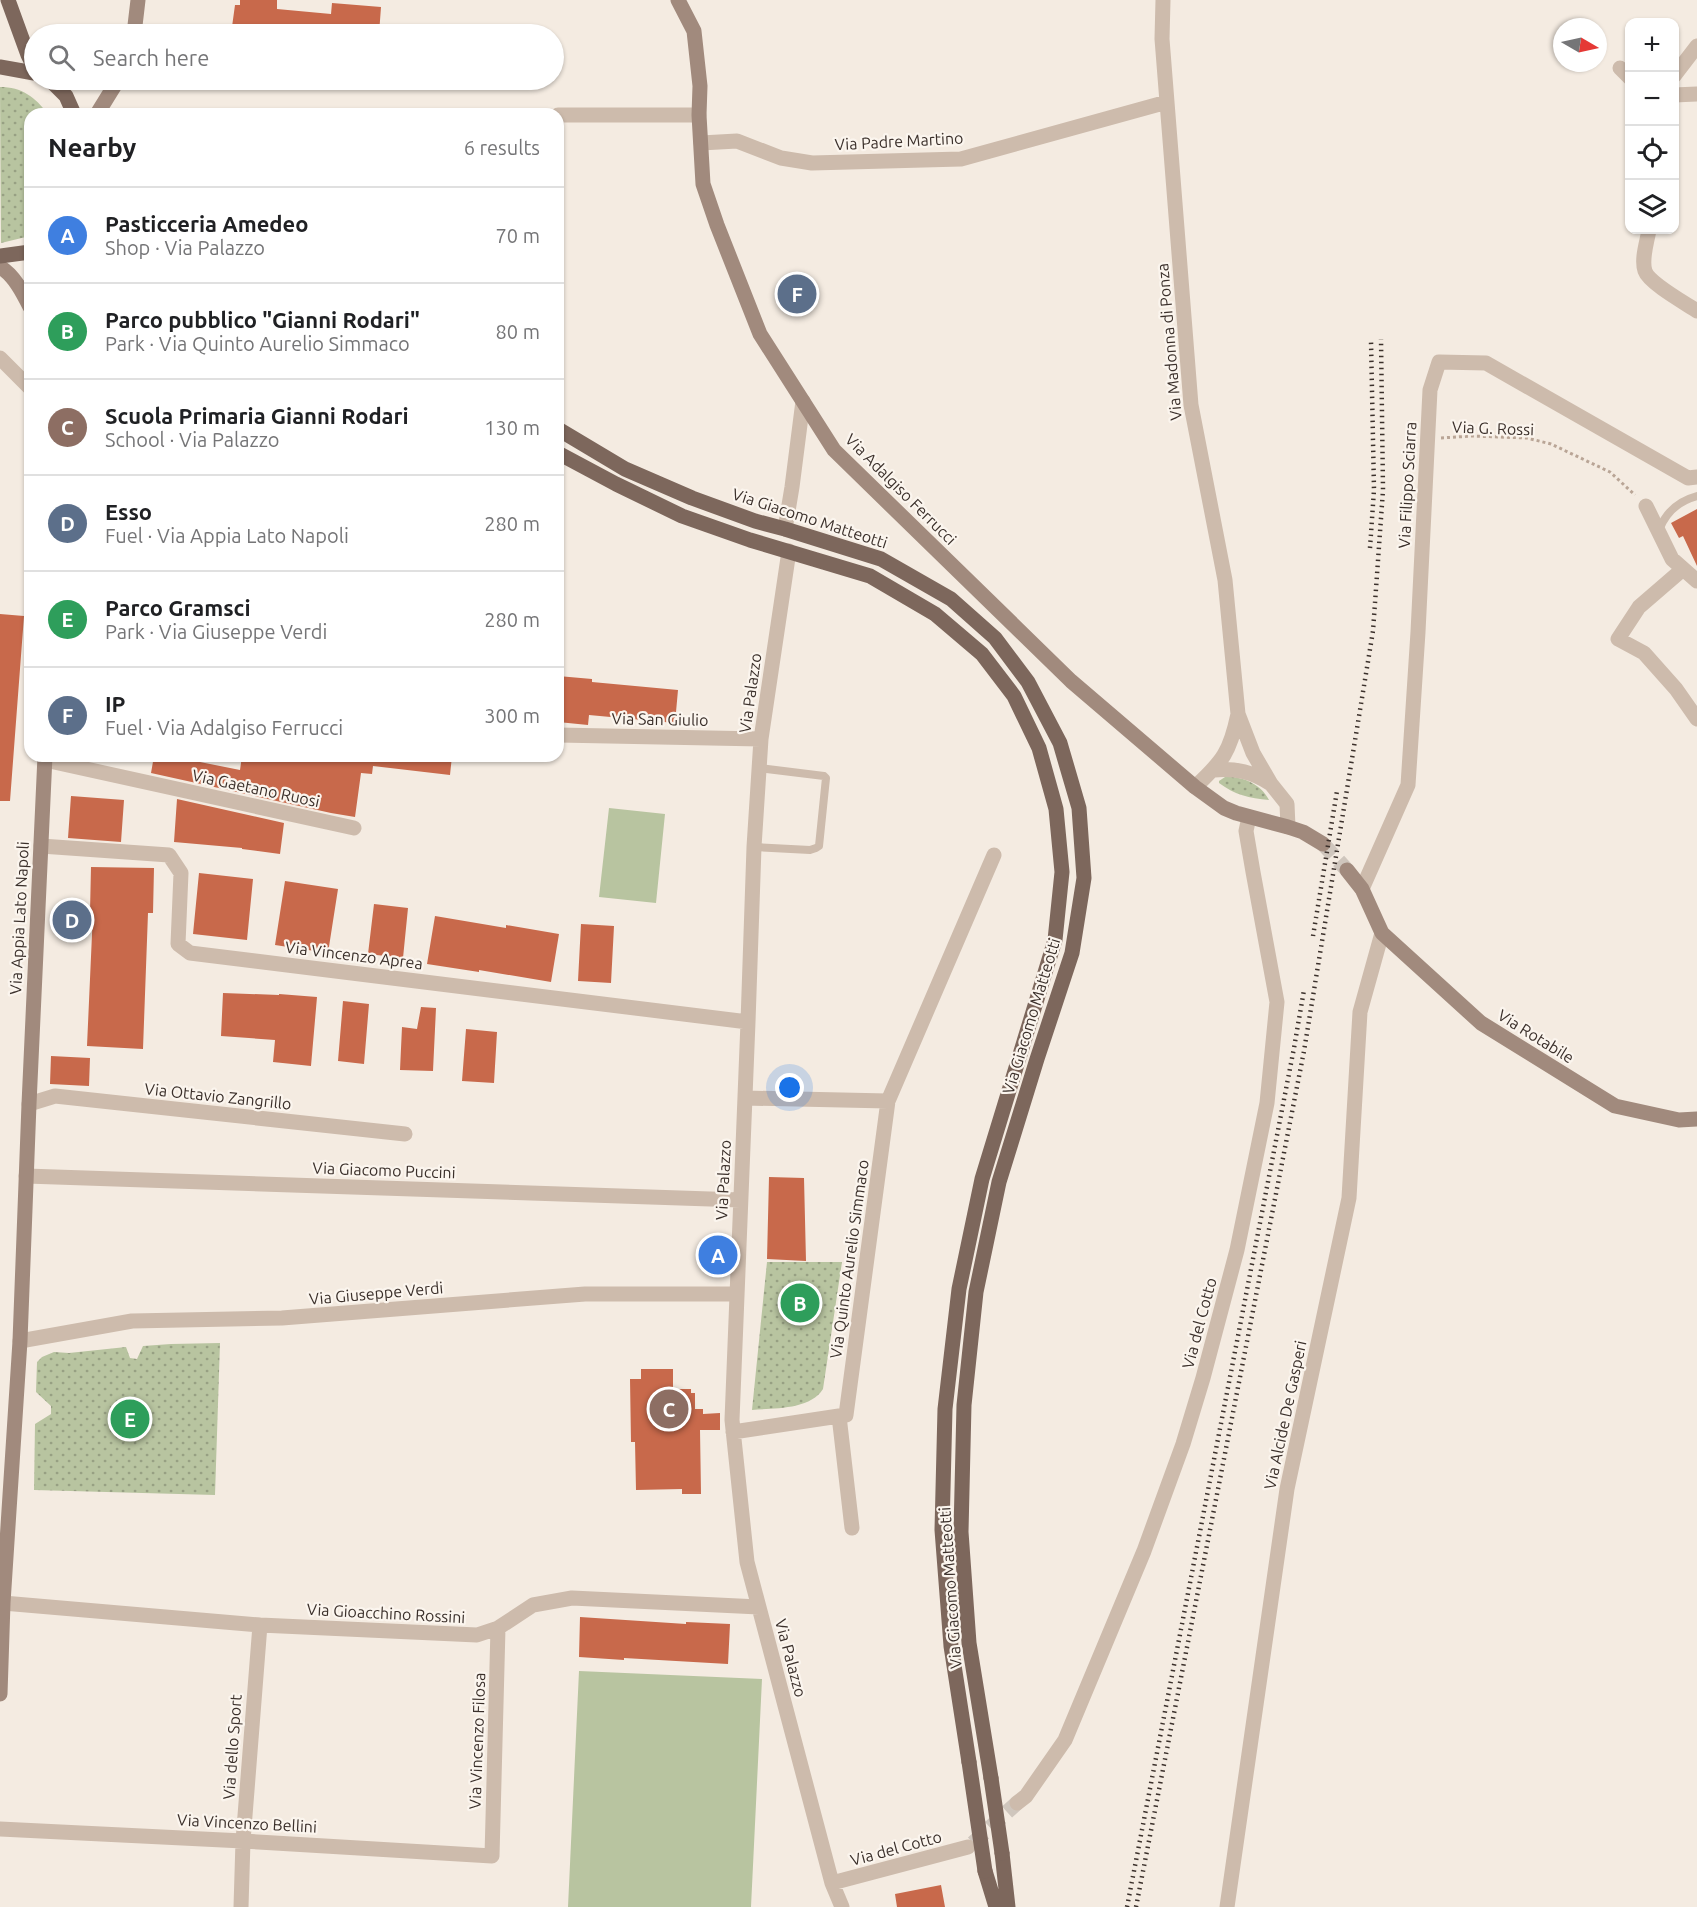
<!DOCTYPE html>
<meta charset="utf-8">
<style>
:root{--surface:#fff;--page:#f6f6f6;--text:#202124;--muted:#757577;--line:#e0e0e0;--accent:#ea580c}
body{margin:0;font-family:Ubuntu,sans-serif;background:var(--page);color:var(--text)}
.controls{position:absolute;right:18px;top:18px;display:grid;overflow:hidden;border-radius:12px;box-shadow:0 2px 4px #0004}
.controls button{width:54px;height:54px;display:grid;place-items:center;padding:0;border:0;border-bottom:2px solid var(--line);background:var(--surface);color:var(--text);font:30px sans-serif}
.compass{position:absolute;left:1553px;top:18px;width:54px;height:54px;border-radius:50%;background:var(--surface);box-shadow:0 2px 4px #0004;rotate:99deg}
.you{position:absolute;left:790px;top:1088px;width:21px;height:21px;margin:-15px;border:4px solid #fff;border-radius:50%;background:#1a73e8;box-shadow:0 0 0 9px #1a73e833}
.badge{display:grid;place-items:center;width:39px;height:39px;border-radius:50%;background:var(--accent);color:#fff;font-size:20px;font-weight:700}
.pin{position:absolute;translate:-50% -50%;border:3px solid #fff;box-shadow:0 2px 6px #0006}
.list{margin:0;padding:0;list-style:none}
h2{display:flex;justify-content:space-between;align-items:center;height:78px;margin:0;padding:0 24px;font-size:26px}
h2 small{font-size:20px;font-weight:400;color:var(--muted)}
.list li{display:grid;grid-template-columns:39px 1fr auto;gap:18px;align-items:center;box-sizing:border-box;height:96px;padding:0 24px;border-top:2px solid var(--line)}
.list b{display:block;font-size:22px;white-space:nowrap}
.list p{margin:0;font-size:20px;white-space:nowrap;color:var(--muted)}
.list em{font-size:20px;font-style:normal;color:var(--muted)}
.icon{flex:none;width:33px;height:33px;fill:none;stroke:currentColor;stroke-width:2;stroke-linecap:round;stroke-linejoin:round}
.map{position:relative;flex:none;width:1697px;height:1907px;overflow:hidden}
.search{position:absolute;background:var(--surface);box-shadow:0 2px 4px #0004;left:24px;top:24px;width:540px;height:66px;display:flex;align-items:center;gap:15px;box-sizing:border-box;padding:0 21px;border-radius:33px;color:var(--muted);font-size:22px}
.panel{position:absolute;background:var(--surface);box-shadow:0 2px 4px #0004;left:24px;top:108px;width:540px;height:654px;border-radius:18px}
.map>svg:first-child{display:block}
</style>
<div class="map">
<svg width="1697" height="1907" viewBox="0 0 1697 1907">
<defs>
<pattern id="green-dots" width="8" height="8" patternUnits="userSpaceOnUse" patternTransform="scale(1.5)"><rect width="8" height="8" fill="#b8c4a0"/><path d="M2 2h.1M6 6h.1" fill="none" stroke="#97a083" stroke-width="1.8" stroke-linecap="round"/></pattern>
</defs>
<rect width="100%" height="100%" fill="#f4ebe1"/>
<path fill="url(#green-dots)" d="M0,87C22,87 35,97 48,114H30V236L1,243Z
M1225,777C1243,776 1261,784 1269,800C1249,798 1235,795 1219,783V781Z
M767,1262H842L823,1389C810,1410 774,1408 752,1410Z
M220,1343L215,1495L34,1490L35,1424L51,1414V1406L36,1392L37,1362L42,1357L54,1352L69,1353L126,1347L130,1358L137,1359L143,1346L171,1344Z"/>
<path fill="#b8c4a0" d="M609,808L665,814L656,903L599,897Z
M579,1671L762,1679L751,1907H568Z"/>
<path fill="#c8694b" d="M240,0H277V9L331,14L332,3L381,7L379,34H231L235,5H240Z
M1697,509V566L1683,536L1679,538L1671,523Z
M0,614L24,616L10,801H0Z
M558,676L592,679V682L678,690L675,723L589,715L588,725L558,722Z
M154,756H170L240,770L242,756H452L450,775L373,766L372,774L361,773L355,817L331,813L151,773Z
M71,796L124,800L121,842L68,838Z
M177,799L284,823L280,854L242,849V848L174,842Z
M91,867L154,868L153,913H148L143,1049L87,1046L93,912H90Z
M199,873L253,879L247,940L193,934Z
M285,881L338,889L328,953L275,945Z
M374,904L408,908L403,958L368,954Z
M435,916L506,928V925L559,934L551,982L479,970V972L427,964Z
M581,924L614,926L611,983L578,981Z
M223,993L279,995V994L317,997L311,1066L273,1062L275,1040L221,1036Z
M343,1001L369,1004L364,1064L338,1061Z
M421,1007L436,1008L433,1071L400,1070L402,1027L417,1029Z
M466,1029L497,1032L494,1083L462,1081Z
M51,1056L90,1058L89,1086L50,1084Z
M769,1177L804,1178L806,1261L767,1259Z
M641,1369H673V1389H691V1393H695V1409H703V1414L720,1413V1430H700L701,1494H682V1489L636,1490L635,1442H631L630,1379H641Z
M580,1617L686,1624V1622L730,1624L728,1664L624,1658V1660L579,1657Z
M941,1885L945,1907H897L895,1894Z"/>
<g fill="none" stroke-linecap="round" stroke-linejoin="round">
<path stroke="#cfc6bd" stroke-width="15" stroke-dasharray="15 8" stroke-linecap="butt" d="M973,1843L1017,1803"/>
<path stroke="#cfc6bd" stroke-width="15" stroke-dasharray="15 8" stroke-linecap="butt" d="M1323,844L1347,870"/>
<path stroke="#b9a596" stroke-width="3" stroke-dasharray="3 3" stroke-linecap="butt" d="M1441,438L1472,436L1527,438L1551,444L1610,472L1635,495"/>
<path stroke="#cdbbac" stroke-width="8" d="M1659,530C1666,512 1678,501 1697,496
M754,847L810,850L816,848L819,846L826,778L824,776L759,768"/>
<path stroke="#cdbbac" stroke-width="15" d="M1163,0L1162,39L1191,405L1225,580L1238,714L1253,753L1271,784L1287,804L1288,827
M1620,68L1630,78
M1674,76L1697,46
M1674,95L1697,94
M558,115H699
M701,143L737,141L781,158L812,163L961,159L1167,102
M1649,230C1647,242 1641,259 1645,271C1649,283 1685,303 1697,311
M0,358L30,388
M1646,506L1672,559L1697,581
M785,529L792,487L803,401
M789,551L761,739L754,847L748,1022L732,1420L747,1562L832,1883L842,1907
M1683,569L1639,607L1618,639L1644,653L1676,689L1697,719
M558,735L761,739
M45,760L354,828
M1214,770C1236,768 1253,772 1271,784
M1195,787C1223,761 1230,752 1238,714
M41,846L169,855L181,873L178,944L190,953L748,1022
M1362,889L1408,785L1418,632L1430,390L1439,362L1486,363L1688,478L1697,477
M745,1098L888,1101
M29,1104L55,1096L405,1134
M26,1176L740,1200
M20,1341L132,1321L282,1318L585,1294H736
M733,1432L839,1416
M852,1528L839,1416L846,1415L888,1101L994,855
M3,1603L260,1625L477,1635L498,1628L533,1605L572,1598L759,1607
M1017,1803L1026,1796L1065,1740L1144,1551L1183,1444L1203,1378L1237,1250L1267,1103L1277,1002L1253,872L1246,831L1249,817
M0,1829L243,1841L492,1856L498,1628
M832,1883L968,1847
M241,1907L243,1841L260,1625
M1227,1907L1287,1489L1349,1198L1360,1012L1382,933"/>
<path stroke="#a18a7d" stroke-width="15" d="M678,0L694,31L700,86L699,115L703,184L717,225L760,334L834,450L1071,681L1195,787L1224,808L1236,813L1288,827L1303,832L1323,844
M134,34L138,0
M61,80H74
M97,114L118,80
M0,267C14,275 23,293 30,307
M1347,870L1362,889L1382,933L1481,1023L1615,1106L1679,1120L1697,1119
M0,1694L3,1603L20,1341L29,1104L45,756"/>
<path stroke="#7d675c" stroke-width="15" d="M8,0L28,55L34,67
M0,67L34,73
M50,80L66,96L74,114
M0,256L30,252
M558,429L625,469L692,498L755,521L785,529L881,559L951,599L995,638L1028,682L1060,743L1079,808L1084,878L1072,953L1037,1059L999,1182L976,1292L964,1405L961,1532L969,1643L991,1778
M558,453L616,484L682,516L750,540L870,576L935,614L982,654L1014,696L1039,748L1056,809L1062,872L1055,940L982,1179L959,1289L945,1409L942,1530L951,1646L969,1762
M1002,1853L1008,1907
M985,1871L996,1907"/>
<path stroke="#3b302b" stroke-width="4.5" stroke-dasharray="1.5 4.5" stroke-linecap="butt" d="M1370,548L1374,490L1371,341
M1313,936L1337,791
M1127,1907L1294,1048L1304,990
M1136,1907L1304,1051L1373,631L1383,490L1381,339"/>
<path stroke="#7d675c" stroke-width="15" d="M969,1762L985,1871
M991,1778L1002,1853"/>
</g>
<g text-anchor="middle" stroke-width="4.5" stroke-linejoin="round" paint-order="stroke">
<g font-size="16" fill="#3b302b" stroke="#fbf5ee">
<text transform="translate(899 141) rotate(-3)" y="6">Via Padre Martino</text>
<text transform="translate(1169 342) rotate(-95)" y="6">Via Madonna di Ponza</text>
<text transform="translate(1493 428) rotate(2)" y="6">Via G. Rossi</text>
<text transform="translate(1407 485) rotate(-87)" y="6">Via Filippo Sciarra</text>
<text transform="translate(901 489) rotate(45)" y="6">Via Adalgiso Ferrucci</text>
<text transform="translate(810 518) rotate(18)" y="6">Via Giacomo Matteotti</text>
<text transform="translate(750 693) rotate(-82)" y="6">Via Palazzo</text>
<text transform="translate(660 719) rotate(1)" y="6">Via San Giulio</text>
<text transform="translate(256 788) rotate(12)" y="6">Via Gaetano Ruosi</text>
<text transform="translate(19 918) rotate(-87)" y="6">Via Appia Lato Napoli</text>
<text transform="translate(354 955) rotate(7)" y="6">Via Vincenzo Aprea</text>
<text transform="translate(1031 1016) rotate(-73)" y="6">Via Giacomo Matteotti</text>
<text transform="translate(1536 1036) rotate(32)" y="6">Via Rotabile</text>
<text transform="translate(218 1096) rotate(6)" y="6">Via Ottavio Zangrillo</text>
<text transform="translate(384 1170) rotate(2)" y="6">Via Giacomo Puccini</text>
<text transform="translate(723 1180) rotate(-87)" y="6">Via Palazzo</text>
<text transform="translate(849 1259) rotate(-82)" y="6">Via Quinto Aurelio Simmaco</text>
<text transform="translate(376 1293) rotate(-5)" y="6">Via Giuseppe Verdi</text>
<text transform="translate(1199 1323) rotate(-75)" y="6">Via del Cotto</text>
<text transform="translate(1285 1415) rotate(-78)" y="6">Via Alcide De Gasperi</text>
<text transform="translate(950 1588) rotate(-94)" y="6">Via Giacomo Matteotti</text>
<text transform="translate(386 1613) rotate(3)" y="6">Via Gioacchino Rossini</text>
<text transform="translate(791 1658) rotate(75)" y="6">Via Palazzo</text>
<text transform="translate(477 1741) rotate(-88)" y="6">Via Vincenzo Filosa</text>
<text transform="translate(232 1747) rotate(-86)" y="6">Via dello Sport</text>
<text transform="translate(247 1823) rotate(3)" y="6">Via Vincenzo Bellini</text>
<text transform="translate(896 1848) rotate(-15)" y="6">Via del Cotto</text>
</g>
</g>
</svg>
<div class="controls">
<button>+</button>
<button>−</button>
<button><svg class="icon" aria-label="locate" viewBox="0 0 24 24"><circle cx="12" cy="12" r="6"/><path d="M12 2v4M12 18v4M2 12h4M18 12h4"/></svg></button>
<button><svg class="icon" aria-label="layers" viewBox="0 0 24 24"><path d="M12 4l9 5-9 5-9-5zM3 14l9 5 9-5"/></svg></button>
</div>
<svg class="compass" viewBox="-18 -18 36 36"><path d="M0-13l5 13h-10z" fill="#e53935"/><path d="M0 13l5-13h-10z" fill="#757577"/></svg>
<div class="you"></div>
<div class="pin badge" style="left:718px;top:1255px;background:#3f7fe0">A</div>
<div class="pin badge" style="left:800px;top:1303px;background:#2e9e5b">B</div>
<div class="pin badge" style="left:669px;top:1409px;background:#8d6e63">C</div>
<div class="pin badge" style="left:72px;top:920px;background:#5c6f8a">D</div>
<div class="pin badge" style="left:130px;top:1419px;background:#2e9e5b">E</div>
<div class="pin badge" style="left:797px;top:294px;background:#5c6f8a">F</div>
<div class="search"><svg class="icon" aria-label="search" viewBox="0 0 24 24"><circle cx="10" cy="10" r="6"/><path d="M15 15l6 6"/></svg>Search here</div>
<section class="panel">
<h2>Nearby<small>6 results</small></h2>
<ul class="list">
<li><span class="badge" style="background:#3f7fe0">A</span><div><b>Pasticceria Amedeo</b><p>Shop · Via Palazzo</p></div><em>70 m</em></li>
<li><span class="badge" style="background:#2e9e5b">B</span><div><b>Parco pubblico &quot;Gianni Rodari&quot;</b><p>Park · Via Quinto Aurelio Simmaco</p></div><em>80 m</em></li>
<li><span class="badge" style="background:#8d6e63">C</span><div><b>Scuola Primaria Gianni Rodari</b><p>School · Via Palazzo</p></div><em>130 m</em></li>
<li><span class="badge" style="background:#5c6f8a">D</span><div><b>Esso</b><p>Fuel · Via Appia Lato Napoli</p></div><em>280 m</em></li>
<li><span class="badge" style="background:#2e9e5b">E</span><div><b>Parco Gramsci</b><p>Park · Via Giuseppe Verdi</p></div><em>280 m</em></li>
<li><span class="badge" style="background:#5c6f8a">F</span><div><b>IP</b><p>Fuel · Via Adalgiso Ferrucci</p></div><em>300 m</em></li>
</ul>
</section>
</div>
